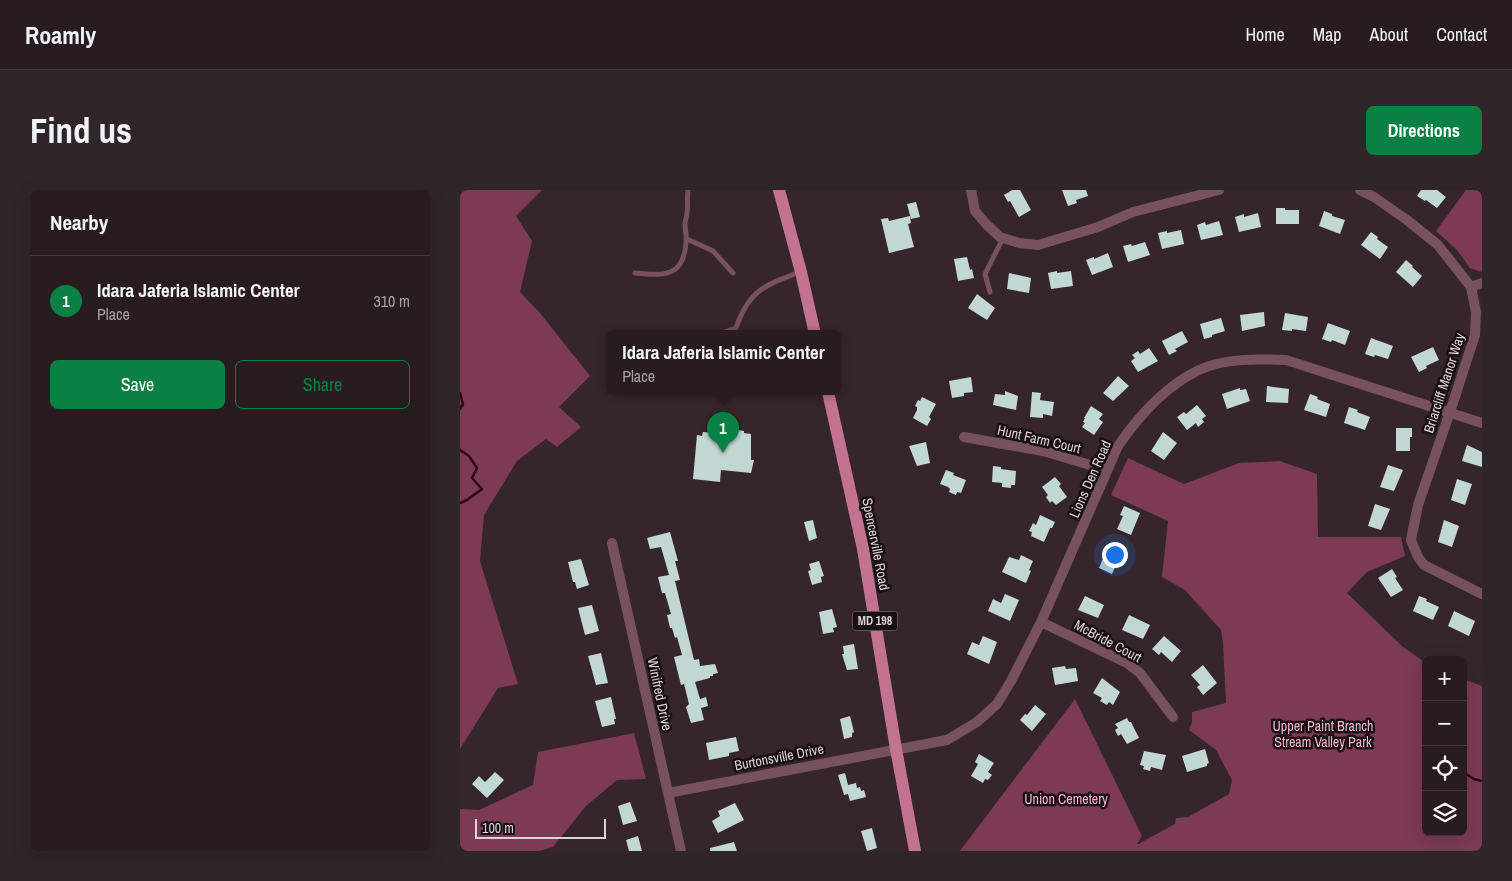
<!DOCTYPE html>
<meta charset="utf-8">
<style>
:root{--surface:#281c20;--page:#302529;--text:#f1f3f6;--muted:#a5a1a5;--line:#443a3e;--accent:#0b8043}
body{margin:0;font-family:"Archivo Narrow",sans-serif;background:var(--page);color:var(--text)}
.controls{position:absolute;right:15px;bottom:15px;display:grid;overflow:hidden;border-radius:8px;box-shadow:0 5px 20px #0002}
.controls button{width:45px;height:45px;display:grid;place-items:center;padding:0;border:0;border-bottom:1px solid var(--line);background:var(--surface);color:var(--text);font:25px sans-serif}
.scale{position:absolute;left:15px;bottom:12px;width:131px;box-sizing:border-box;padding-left:5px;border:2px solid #ddd2d6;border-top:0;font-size:14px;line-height:18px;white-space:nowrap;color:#ddd2d6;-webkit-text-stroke:4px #181114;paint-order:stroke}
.you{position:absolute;left:654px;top:364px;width:18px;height:18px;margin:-12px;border:4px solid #fff;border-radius:50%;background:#1a73e8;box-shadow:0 0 0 8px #1a73e833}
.badge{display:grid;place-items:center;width:32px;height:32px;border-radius:50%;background:var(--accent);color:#fff;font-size:16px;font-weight:700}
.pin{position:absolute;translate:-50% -41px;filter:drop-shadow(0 1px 2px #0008)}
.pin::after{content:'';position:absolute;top:26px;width:18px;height:15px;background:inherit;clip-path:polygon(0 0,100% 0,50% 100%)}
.popup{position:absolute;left:146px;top:140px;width:235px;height:65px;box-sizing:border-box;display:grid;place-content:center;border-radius:8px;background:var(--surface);filter:drop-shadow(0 1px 4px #0005);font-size:16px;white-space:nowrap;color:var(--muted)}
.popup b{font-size:19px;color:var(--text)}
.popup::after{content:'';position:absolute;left:50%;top:100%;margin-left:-10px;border:10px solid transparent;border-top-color:var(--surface)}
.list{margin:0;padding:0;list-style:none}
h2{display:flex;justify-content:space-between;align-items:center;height:65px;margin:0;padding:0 20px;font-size:21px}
h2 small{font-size:16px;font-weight:400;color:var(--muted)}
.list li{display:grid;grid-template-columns:32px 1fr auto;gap:15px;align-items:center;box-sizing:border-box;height:90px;padding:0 20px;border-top:1px solid var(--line)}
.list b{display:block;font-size:19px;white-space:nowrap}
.list p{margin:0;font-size:16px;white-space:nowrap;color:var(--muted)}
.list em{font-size:16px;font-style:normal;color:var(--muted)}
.actions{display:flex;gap:10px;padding:15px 20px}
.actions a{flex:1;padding:11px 0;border:1px solid var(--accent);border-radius:8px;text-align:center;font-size:18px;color:var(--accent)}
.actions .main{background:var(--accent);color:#fff}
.icon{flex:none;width:28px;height:28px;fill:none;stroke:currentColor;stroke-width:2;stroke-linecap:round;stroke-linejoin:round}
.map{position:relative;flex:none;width:1022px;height:661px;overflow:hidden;border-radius:8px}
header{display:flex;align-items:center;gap:30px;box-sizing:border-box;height:70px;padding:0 25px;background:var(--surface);border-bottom:1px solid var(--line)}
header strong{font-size:24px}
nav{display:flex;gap:28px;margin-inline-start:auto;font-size:18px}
.intro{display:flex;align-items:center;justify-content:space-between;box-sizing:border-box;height:120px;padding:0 30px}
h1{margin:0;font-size:35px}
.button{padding:12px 22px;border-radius:8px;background:var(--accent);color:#fff;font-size:18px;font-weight:700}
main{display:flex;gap:30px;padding:0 30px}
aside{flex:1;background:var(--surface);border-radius:8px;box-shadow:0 5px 20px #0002}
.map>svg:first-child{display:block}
</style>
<header>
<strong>Roamly</strong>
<nav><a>Home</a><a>Map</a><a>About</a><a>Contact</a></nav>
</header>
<div class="intro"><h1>Find us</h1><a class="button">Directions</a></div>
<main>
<aside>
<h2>Nearby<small></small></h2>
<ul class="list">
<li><span class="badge">1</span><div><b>Idara Jaferia Islamic Center</b><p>Place</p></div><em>310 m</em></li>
</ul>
<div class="actions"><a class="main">Save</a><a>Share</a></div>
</aside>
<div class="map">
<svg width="1022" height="661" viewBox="0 0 1022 661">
<rect width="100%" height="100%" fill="#36262b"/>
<path fill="#7c3a55" d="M0,0H82L56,26L72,51L60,102L80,123L130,186L99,217L121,237L97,257L86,249L57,271L24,325L20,371L58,494L38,498L0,559Z
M1006,0H1022V82L1010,78L997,60L976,41Z
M668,268L724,294L779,273L820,271L857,284L858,347H941L945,366L907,382L887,403L943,457L966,473V642H1003V489L1022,496V661H500L615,509L682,646L677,654H680V653L715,634L716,628L728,627L769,604L772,590L756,560L729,540L732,532V522L766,513L763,452L761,440L725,400L702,387L708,331L651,305Z
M174,543L186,589L157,590L126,616L93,657L79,661H0V619L19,620L73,595L78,562Z"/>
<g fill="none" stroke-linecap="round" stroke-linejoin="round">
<path stroke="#300519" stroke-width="2.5" d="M0,203L3,214L0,219
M0,260L9,266L17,278L12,288L22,299L7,310L0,313
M963,549L966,552
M1003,582L1014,589L1022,591"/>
</g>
<path fill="#c1d7d3" d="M552,0H560L571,20L559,27L550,11L548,12L544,5Z
M602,0H626L628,6L616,10L617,13L608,16Z
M961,0H977L986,7L977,18L966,10L965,11L957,6Z
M456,12L460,27L451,29L447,14Z
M816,18H825V20H839V34H816Z
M864,21L872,24V26L885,30L880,44L859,36Z
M798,23L801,37L779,42L775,27L784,24V27Z
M450,26L451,33L448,34L454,57L429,63L421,29L428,28L429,31Z
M759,31L763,45L741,50L737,35L745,32L746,35Z
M721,40L724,54L702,59L698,43L707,41V43Z
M911,42L918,47L917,49L928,57L920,69L901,55Z
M685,52L690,65L668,72L663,56L671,54L672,56Z
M648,63L653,77L632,85L626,70L634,67V69Z
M507,67L510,80L512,79L514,88L498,91L494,69Z
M946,70L953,76L952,77L962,86L953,97L936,82Z
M597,81V83L611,81L613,96L591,99L588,83Z
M549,83L571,88L569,103L547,99Z
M517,104L535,118L527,130L508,118Z
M804,122L805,136L782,141L780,125Z
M825,123L848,127L846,141L832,139V141L822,140Z
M761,128L765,141L752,145V147L744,149L740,134Z
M868,133L890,141L885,155L872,150L871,152L862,149Z
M722,141L728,152L715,159L717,161L709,165L702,151Z
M911,148L933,156L928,169L915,165L914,167L905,164Z
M973,157L979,170L966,176L967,178L959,182L951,167Z
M689,158L698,171L678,182L671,171L675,168L672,165L678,161L680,164Z
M658,186L669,196L653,211L643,203Z
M511,187L513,202L504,203V206L492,208L489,191Z
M807,196L829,199L828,213L806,212Z
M780,198V200L786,199L790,211L767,219L762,204Z
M545,201L558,206L556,220L533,215L535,204L545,205Z
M572,202L581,203L580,210L594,212L592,226L583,224V228L570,227Z
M850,204L858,207L857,209L870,214L866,227L844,220Z
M462,207L476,214L469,227L471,229L467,236L453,228L457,220V217L455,216L458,210L460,211Z
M737,215L746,226L742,229L744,232L738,237L736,233L727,240L717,227L724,222L726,224Z
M631,216L643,224L639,229L643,232L634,245L622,237L625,233L623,232L625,228H624Z
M889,217L898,220L897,222L910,227L905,240L884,233Z
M264,235L279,236L278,240L284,241V243L291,244V270H294L291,283L261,280L260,292L233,289L237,245L242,246L243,242L256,243L257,237L263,238Z
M936,238H952V247H950V261H936Z
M703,242L717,253L704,270L691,261Z
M466,252L470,273L457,276L449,256Z
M1007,255L1022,262V277L1002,271Z
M928,275L943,280L934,301L920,297Z
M533,276L541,277V279L556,281L555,295H551V298L542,297V293L532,292Z
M486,280L494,283L493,285L506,290L501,303L497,302L496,305L489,302L490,299L488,297L480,294Z
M595,287L601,294L599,296L607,307L596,315L592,311L590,313L586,307L588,305L582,297Z
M997,289L1012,294L1005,315L991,310Z
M915,314L930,319L921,340L908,336Z
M664,316L680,323L671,345L657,339L663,326L660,325Z
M580,325L595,332L592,338H590L584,352L571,346L572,342L569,341L573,333L576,335Z
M353,330L357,348L349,351L344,332Z
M984,330L999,336L992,357L978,352Z
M210,342L218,371H215L220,390L215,391L234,470L239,469L240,476L255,474L258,483L253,484V486H250V488L235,492L240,509L246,507L248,516L241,518L244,530L231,533L226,517L229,514L224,494L221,495L214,467L222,465L217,447L215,448L212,438H210L207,425L211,424L205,403H202L198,387L209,385L201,357L190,359L187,348Z
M645,357L661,364L652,384L639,378L644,366L642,365Z
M561,365L573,371L569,380L571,381L566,393L542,382L549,367L559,370Z
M121,369L129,395L117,399L115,392H113L108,372Z
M359,371L364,386L361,387L362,392L352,395L348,381L351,380L349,374Z
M932,379L937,387L935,388L943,400L931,407L918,388Z
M545,404L559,410L550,431L528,421L533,409L541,413Z
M625,406L644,415L638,428L618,420Z
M959,406L967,409L966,411L979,417L973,430L953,421Z
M132,415L139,441L125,445L118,418Z
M372,419L377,437L373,438L374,442L363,444L359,422Z
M994,421L1015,431L1009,446L988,436Z
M669,425L690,435L683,449L662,440Z
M523,446L537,452L529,474L507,464L512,452L519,455Z
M704,446L721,461L712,472L701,462L699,465L692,459Z
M394,454L398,479L387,480L382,464H384L383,456Z
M141,463L148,493L136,495L128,466Z
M743,475L757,493L743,505L737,497L740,495L731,485Z
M605,476L606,479L616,478L618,491L595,495L592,478Z
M642,488L660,502L653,515L649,512L647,515L640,511L642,508L633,503Z
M151,507L156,529H154L155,534L142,537L135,511Z
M575,515L586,524L572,541L560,530L565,524L567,525Z
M390,526L394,542L392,543V547L384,549L380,529Z
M667,528L669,532H671L679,548L667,554L661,544L658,546L655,540L658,538L655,534Z
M276,547L279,561L269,563V566L249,570L246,553Z
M745,559L749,573L747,574V576L727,582L722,566Z
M684,561L706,565L702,580L691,577L690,581L683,579L684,576L680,575Z
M519,564L534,573L528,582L532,585L528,590L525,589L523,593L511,586L518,574L515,572Z
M35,582L44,590L27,608L12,594L19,586L25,592Z
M385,583L388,595L396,593L397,598L400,597L401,601L404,600L406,607L390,611L388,604L384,605L378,585Z
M170,612L177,631L163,635L158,616Z
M275,613L284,630L258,643L252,631L260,626L258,621Z
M412,638L417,658L407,661L401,641Z
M178,646L182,661H169L166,650Z
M274,652L277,661H250V658Z"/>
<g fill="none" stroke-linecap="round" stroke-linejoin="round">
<path stroke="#77515e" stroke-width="5" d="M227,49L253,61L273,83
M175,83C205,86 225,87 226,50C227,45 225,40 225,34C225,30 227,27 227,23C228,16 227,8 228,0
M530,102L525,84L543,48
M258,144L276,138C289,100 305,95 340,82"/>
<path stroke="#77515e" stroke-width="10" d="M511,0L515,21L527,35L540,47L559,53L578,55L638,37L673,22L759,0
M900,0L914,7L947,30L978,55L1011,97L1016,122L1015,145L990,222L958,315L951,350L958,367L964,375L1022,404
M1011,97L1022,93
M504,247L583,261L647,280
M152,353L221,661
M581,432L667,473L680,483L713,527
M208,603L487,550L517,532L537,514L551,491L581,432L658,256C678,227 705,196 739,180C765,168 797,169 826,170L1022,233"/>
<path stroke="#c17390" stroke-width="12" d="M319,0L341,82L355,144
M368,202L403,359L436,559L455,661"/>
</g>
<g text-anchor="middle" stroke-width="5" stroke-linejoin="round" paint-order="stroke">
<rect fill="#181114" stroke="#a2989c" stroke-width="1" x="392.5" y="421.5" width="45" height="19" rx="4"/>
<g font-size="12" font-weight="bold" fill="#ddd2d6">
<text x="415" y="435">MD 198</text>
</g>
<g font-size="14" fill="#ddd2d6" stroke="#181114">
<text transform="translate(984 193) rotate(-72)" y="5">Briarcliff Manor Way</text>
<text transform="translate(579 249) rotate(13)" y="5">Hunt Farm Court</text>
<text transform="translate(630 289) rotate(-66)" y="5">Lions Den Road</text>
<text transform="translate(416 354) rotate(79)" y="5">Spencerville Road</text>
<text transform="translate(648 451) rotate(28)" y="5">McBride Court</text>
<text transform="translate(200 504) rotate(78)" y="5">Winifred Drive</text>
<text transform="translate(319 567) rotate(-11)" y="5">Burtonsville Drive</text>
</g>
<g font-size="14" fill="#fbb2cc" stroke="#181114">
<text x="863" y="541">Upper Paint Branch<tspan x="863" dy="16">Stream Valley Park</tspan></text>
<text x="606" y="614">Union Cemetery</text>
</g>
</g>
</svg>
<div class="controls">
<button>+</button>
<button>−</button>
<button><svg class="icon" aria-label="locate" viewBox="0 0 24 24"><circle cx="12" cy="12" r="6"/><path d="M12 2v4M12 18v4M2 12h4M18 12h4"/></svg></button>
<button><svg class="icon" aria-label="layers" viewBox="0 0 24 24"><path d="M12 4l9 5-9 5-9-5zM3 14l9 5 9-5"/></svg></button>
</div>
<div class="scale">100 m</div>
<div class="you"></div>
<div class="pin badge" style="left:263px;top:263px">1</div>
<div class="popup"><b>Idara Jaferia Islamic Center</b>Place</div>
</div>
</main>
